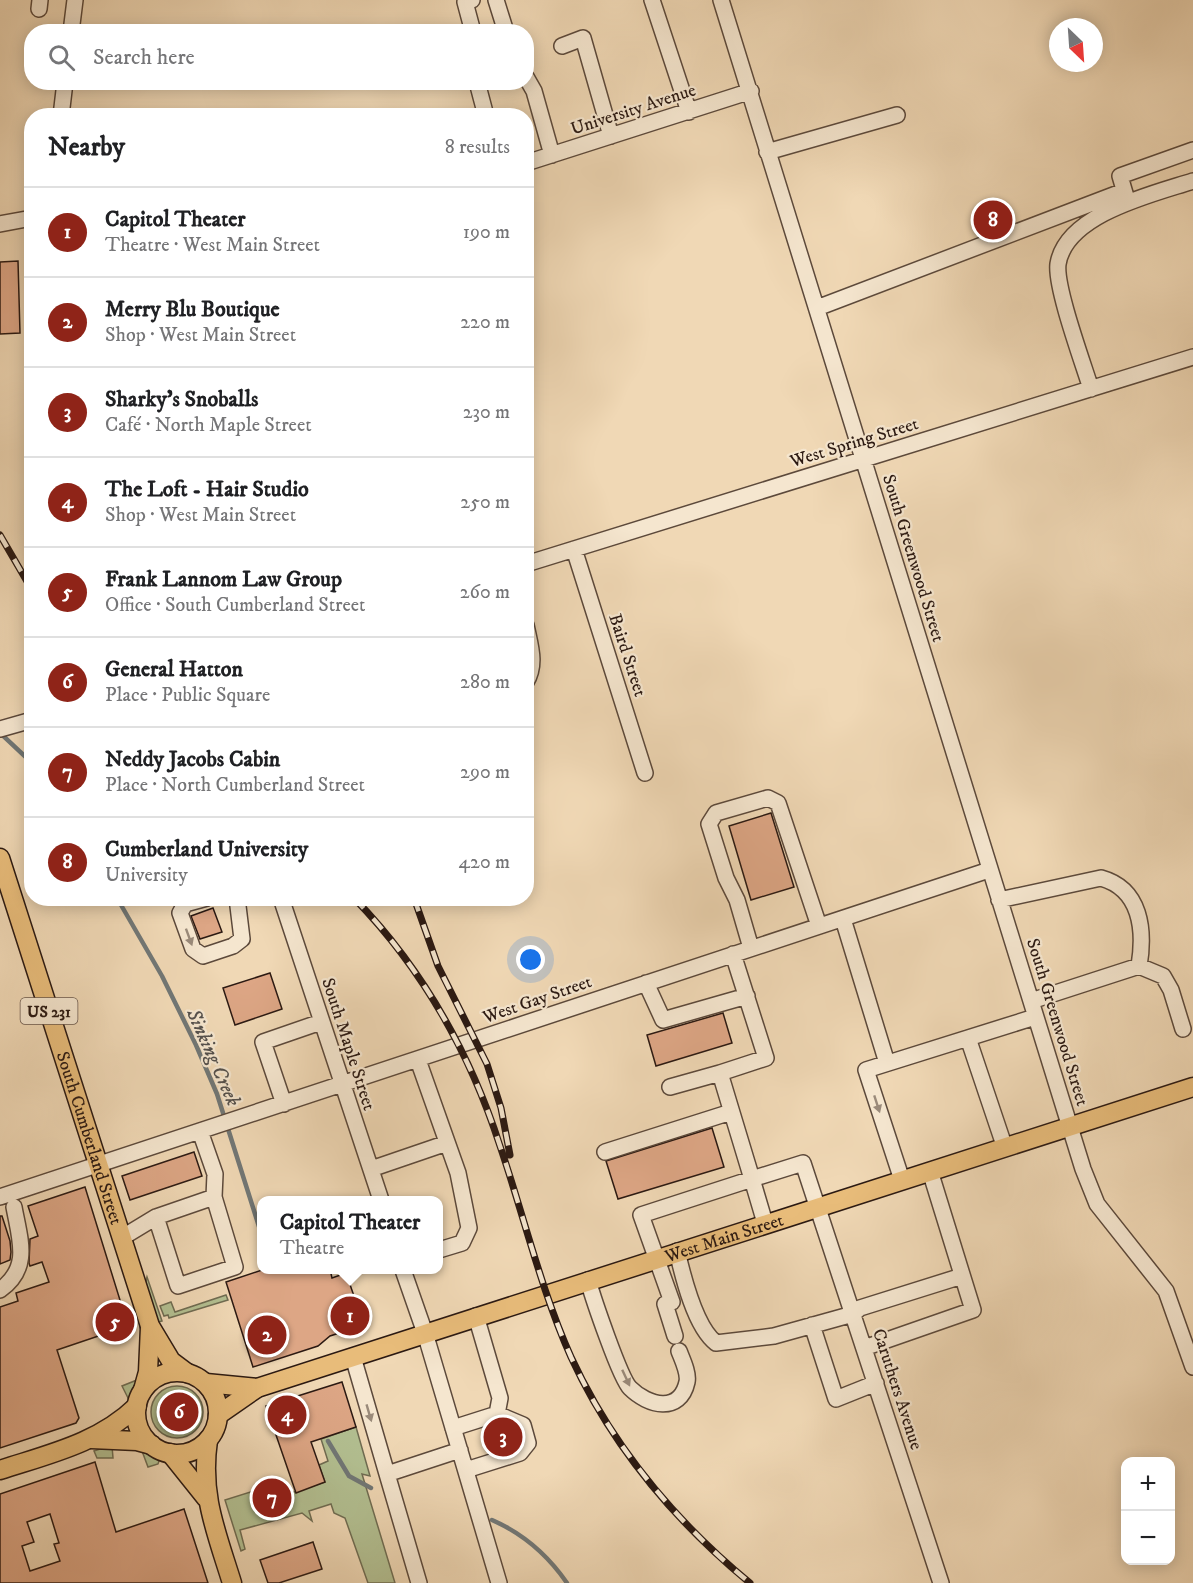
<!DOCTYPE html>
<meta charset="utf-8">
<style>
:root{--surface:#fff;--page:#f6f6f6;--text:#202124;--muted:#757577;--line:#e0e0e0;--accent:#8f2418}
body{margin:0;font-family:"IM FELL DW Pica",serif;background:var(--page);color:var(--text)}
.controls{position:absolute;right:18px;bottom:18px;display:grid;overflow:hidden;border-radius:12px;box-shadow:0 3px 15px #0003}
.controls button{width:54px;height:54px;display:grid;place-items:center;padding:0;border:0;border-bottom:2px solid var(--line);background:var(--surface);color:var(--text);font:30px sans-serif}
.compass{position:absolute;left:1049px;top:18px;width:54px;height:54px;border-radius:50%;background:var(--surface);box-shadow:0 3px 15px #0003;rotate:155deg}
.you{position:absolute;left:531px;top:960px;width:21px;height:21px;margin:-15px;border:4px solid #fff;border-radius:50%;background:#1a73e8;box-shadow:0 0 0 9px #1a73e833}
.badge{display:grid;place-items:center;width:39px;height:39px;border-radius:50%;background:var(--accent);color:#fff;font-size:20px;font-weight:700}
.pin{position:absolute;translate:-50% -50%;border:3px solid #fff;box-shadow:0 2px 6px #0006}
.popup{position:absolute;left:257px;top:1196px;width:186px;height:78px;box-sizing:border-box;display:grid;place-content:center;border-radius:12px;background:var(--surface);filter:drop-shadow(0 2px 4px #0005);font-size:20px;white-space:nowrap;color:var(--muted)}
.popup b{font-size:22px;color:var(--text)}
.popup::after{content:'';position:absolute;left:50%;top:100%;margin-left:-12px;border:12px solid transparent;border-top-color:var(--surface)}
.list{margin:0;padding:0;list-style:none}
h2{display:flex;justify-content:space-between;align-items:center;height:78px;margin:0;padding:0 24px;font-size:26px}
h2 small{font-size:20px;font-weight:400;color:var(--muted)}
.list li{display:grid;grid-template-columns:39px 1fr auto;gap:18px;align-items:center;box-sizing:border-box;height:90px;padding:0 24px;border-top:2px solid var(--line)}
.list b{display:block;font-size:22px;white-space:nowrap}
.list p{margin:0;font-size:20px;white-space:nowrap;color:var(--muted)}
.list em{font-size:20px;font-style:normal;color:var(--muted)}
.icon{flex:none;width:33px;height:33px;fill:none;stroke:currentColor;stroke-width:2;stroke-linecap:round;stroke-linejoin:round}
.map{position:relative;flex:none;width:1193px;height:1583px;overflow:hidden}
.search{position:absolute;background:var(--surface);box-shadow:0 3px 15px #0003;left:24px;top:24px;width:510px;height:66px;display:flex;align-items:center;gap:15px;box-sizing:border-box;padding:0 21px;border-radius:24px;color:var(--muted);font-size:22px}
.panel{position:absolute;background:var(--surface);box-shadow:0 3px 15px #0003;left:24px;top:108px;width:510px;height:798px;border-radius:24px}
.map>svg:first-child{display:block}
</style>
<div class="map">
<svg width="1193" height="1583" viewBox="0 0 1193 1583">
<rect width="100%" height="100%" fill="#f0d8b5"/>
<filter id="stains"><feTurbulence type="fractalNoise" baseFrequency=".00333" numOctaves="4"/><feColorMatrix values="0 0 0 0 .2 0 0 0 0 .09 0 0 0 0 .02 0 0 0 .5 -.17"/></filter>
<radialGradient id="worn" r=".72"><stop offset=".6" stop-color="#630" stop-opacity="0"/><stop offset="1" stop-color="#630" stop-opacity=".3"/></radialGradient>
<path fill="#b3c092" stroke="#6f6c52" stroke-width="1.5" d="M147,1277L162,1321L158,1322L145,1285Z
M226,1295L228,1300L169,1318L168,1315L164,1316L160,1306L171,1302L175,1312Z
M137,1380L139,1382L129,1400L122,1386Z
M151 1412a26 26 0 1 1 52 0a26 26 0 1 1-52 0Z
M356,1427L370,1476L362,1474L395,1583H368L345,1518L334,1513L331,1504L309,1511L312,1521L302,1513L240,1530L245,1549L241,1551L225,1500L285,1481L291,1493L325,1482L319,1465L328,1461L321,1439Z
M109,1446H112L113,1458H97L94,1451Z
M142,1451L160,1458L158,1464L148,1467Z"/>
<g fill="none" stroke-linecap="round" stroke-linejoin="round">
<path stroke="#717776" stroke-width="4.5" d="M0,733L32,763
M117,898L162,976L196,1045L217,1094L262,1236
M328,1441L349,1476L371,1488
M492,1520C524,1534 547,1554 567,1583"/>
</g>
<path fill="#dda685" stroke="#2b1912" stroke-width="1.5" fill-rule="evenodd" d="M18,261L20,333L0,334V262Z
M771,813L794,887L751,900L729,826Z
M213,908L222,932L200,939L191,916Z
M270,973L282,1009L235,1025L223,988Z
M723,1013L732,1043L656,1066L647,1035Z
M712,1128L724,1167L618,1199L606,1161Z
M194,1152L202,1176L130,1200L122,1176Z
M85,1187L128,1326L57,1350L79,1418L76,1423L0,1448V1307L18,1301L16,1293L49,1282L42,1262L30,1266L29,1263L30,1239L38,1236L28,1206Z
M0,1216H2L10,1241L11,1252L10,1260L0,1264Z
M265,1269H330L332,1278L346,1273L364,1325L330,1336L318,1346L253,1367L226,1282Z
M342,1382L356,1427L311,1442L325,1482L296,1493L266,1406Z
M504,1427L513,1431L516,1442L494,1449L489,1432Z
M95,1462L116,1532L184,1509L208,1583H0V1494ZM50,1514L59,1543L54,1544L60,1561L30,1571L22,1546L34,1542L27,1522Z
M313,1542L322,1569L279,1583H268L260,1560Z"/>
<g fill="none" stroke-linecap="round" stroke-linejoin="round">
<g stroke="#5c493b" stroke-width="18">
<path id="minor" d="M472,0L465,2L473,32
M496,0L506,32
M652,0L689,112
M721,0L1083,1169L1097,1204L1166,1291L1193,1367
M39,9L40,0
M71,32L75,0
M562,46L583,38L611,136
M526,77L534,91L552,155
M477,82L486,116
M61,116L65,82
M767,152L897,115
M526,163L751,91
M1127,200L1120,176L1193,150
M0,224L32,218
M817,308L1124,191
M1091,389C1083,363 1055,287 1058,264C1066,214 1153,194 1193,181
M574,549L645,773
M526,564L1193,357
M526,625C530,645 537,664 526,682
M0,729L32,720
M207,898L185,904L180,913L193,949L203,956L233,946L242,939L237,898
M281,898L381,1200
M999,900L1101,878C1141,889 1145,930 1139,966
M843,919L887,1063
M751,948L737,900L726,878L709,824L716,813L768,798L778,803L819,926
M733,954L766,1058L720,1073L752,1179L803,1163L941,1583
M646,983L663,1020L747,996
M1031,1001L1139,966L1163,976L1171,990L1183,1029
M968,1038L1005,1148
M418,1060L458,1173L469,1228L462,1243L439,1250
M670,1087L720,1073
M284,1104L263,1042L321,1022
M200,1131L215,1174L214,1197
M605,1152L731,1112
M371,1169L447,1143
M902,1180L866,1070L1035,1017
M0,1197L989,870
M123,1237L156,1217L214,1197L235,1267L178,1286L156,1217
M677,1251C683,1277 695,1327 716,1343L774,1336L853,1314L860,1308L962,1276
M403,1270L425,1333L499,1583
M588,1280C593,1298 620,1378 630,1388C648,1406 680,1414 687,1382C689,1373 682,1359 679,1351
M0,1290C31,1268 20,1240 14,1207
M672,1302L641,1215L752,1179L765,1223
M665,1304L675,1336
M812,1325L836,1399L876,1383
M864,1348L973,1310L930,1171
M353,1357L387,1474
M453,1428L497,1414L500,1398L476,1316
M466,1470L520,1453L528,1443L523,1425L497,1414
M419,1583L387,1474L460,1450"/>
</g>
<g stroke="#2b1912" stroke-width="21">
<g id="major">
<path id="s1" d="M0,858L150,1326L171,1361L187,1373"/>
<circle cx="177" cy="1413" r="41"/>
<path d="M206,1383L257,1388"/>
<path d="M143,1390L148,1372L150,1327"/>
<path id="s2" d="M218,1415L257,1388L1193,1087"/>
<path d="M91,1439L137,1441L152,1445"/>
<path d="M208,1440C200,1495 216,1531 232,1583"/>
<path d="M170,1453L206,1498"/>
<path d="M0,1470C49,1454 99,1443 137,1406"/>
</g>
</g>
<use href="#minor" stroke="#f5e6cf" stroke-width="15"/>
<use href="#major" stroke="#e8bc7a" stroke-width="18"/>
<g stroke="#2b1912" stroke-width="7">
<path id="rail" d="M0,535L32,590
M354,898C422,968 470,1053 500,1146C524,1216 541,1290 571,1357C612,1446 676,1522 750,1583
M414,898L438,966L487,1064L501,1108L510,1155"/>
</g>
<use href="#rail" stroke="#f5e6cf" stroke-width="4.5" stroke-dasharray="14" stroke-linecap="butt"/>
</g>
<defs><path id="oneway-solid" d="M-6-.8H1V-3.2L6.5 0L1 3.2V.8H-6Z" transform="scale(1.5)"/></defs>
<g fill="#9a8a7a">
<use href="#oneway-solid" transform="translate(189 937) rotate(70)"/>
<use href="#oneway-solid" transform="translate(877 1104) rotate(72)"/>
<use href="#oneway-solid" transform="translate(626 1378) rotate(65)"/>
<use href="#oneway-solid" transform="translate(369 1413) rotate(74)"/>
</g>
<g text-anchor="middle" stroke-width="4.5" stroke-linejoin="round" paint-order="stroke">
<rect fill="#f5e6cf" stroke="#68564b" stroke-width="1.5" x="20.5" y="998" width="57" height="26" rx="4.5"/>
<g font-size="16" font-weight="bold" fill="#2b1912">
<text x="49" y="1017">US 231</text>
</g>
<g font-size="18" fill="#2b1912" stroke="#f5e6cf">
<text transform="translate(633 109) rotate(-18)" y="6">University Avenue</text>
<text transform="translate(854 442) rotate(-17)" y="6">West Spring Street</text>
<text transform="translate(914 558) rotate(73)" y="6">South Greenwood Street</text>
<text transform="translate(628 655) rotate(72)" y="6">Baird Street</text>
<text transform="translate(537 999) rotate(-19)" y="6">West Gay Street</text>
<text transform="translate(1058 1022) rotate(73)" y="6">South Greenwood Street</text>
<text transform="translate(349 1044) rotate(72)" y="6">South Maple Street</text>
<text dy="6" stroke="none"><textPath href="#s1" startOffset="294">South Cumberland Street</textPath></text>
<text dy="6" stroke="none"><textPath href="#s2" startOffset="538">West Main Street</textPath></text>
<text transform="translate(898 1389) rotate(72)" y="6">Caruthers Avenue</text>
</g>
<g font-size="20" font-style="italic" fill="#54504c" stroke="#f5e6cf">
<text transform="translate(214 1057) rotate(66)" y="7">Sinking Creek</text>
</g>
</g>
<rect width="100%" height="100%" filter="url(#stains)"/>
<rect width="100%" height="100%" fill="url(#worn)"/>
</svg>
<div class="controls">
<button>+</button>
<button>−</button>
</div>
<svg class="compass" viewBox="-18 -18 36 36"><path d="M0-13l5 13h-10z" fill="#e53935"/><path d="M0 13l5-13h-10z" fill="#757577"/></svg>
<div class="you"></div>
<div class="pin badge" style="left:350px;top:1316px">1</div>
<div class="popup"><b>Capitol Theater</b>Theatre</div>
<div class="pin badge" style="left:267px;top:1335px">2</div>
<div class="pin badge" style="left:503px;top:1437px">3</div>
<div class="pin badge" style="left:287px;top:1415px">4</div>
<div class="pin badge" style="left:115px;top:1322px">5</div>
<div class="pin badge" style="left:179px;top:1412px">6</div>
<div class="pin badge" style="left:272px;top:1498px">7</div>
<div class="pin badge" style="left:993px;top:220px">8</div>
<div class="search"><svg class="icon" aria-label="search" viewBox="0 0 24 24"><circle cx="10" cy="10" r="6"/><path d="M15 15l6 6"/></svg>Search here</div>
<section class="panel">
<h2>Nearby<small>8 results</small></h2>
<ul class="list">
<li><span class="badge">1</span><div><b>Capitol Theater</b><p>Theatre · West Main Street</p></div><em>190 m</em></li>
<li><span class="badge">2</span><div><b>Merry Blu Boutique</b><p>Shop · West Main Street</p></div><em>220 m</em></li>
<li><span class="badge">3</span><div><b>Sharky's Snoballs</b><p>Café · North Maple Street</p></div><em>230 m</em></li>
<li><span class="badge">4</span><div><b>The Loft - Hair Studio</b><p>Shop · West Main Street</p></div><em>250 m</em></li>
<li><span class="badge">5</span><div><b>Frank Lannom Law Group</b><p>Office · South Cumberland Street</p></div><em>260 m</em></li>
<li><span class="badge">6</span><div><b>General Hatton</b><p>Place · Public Square</p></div><em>280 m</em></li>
<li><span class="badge">7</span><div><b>Neddy Jacobs Cabin</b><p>Place · North Cumberland Street</p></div><em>290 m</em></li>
<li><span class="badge">8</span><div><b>Cumberland University</b><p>University</p></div><em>420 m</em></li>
</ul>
</section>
</div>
